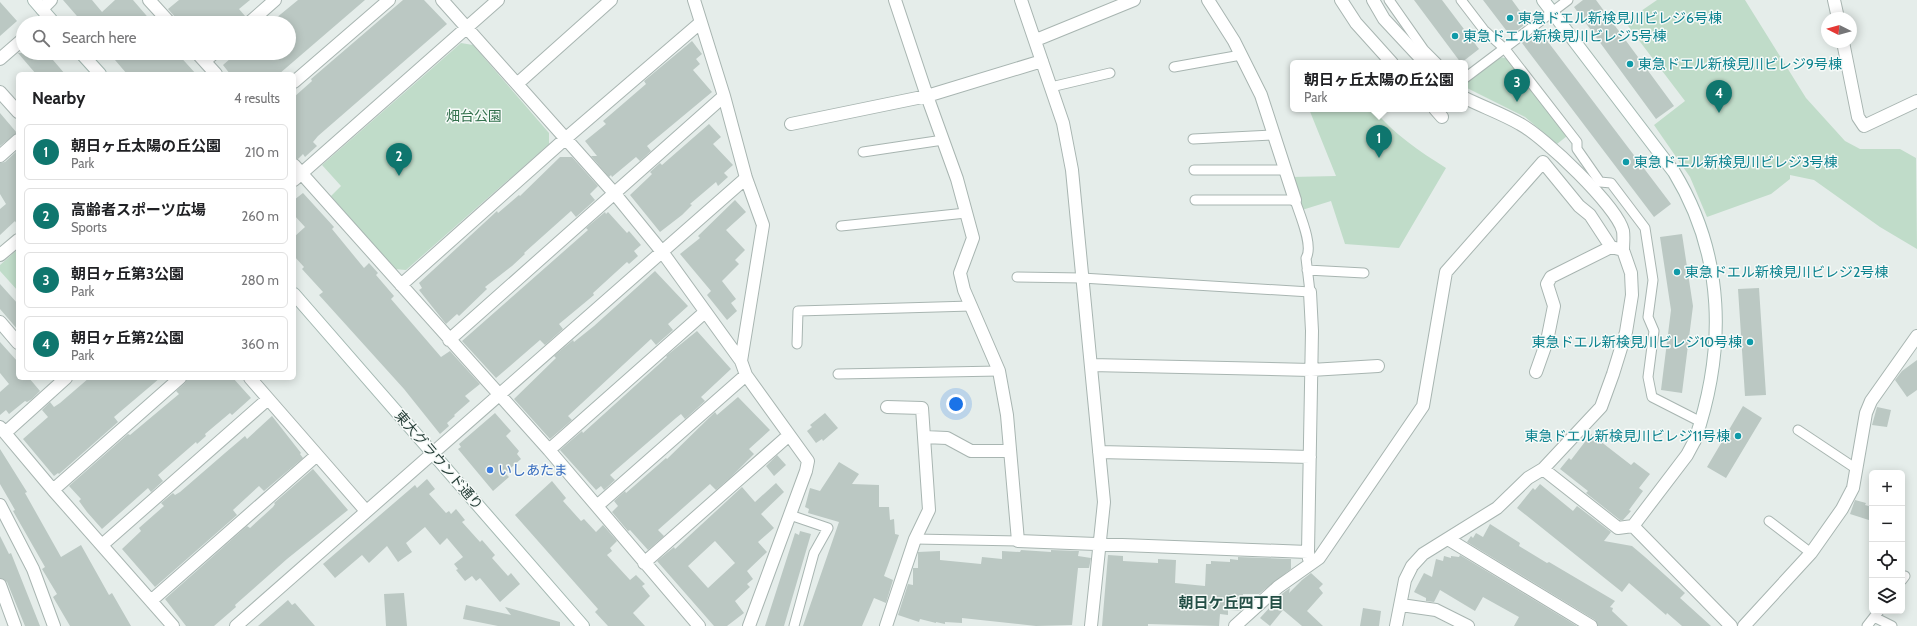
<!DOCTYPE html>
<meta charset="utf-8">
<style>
:root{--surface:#fff;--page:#f2f2f2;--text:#202124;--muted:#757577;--line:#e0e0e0;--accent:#0f766e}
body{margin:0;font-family:Cabin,"Noto Sans JP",sans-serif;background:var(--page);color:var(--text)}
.controls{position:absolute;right:12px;bottom:12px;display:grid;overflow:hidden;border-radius:6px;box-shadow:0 2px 10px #0003}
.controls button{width:36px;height:36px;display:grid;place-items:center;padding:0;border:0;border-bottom:1px solid var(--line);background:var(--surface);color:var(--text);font:20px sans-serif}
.compass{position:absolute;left:1821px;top:12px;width:36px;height:36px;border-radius:50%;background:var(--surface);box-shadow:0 2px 10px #0003;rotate:276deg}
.you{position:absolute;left:956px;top:404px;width:14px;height:14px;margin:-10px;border:3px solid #fff;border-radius:50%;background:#1a73e8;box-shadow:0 0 0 6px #1a73e833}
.badge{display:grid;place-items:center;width:26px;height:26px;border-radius:50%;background:var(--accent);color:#fff;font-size:13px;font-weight:700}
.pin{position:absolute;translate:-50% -33px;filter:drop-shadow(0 1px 2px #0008)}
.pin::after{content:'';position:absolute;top:21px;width:14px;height:12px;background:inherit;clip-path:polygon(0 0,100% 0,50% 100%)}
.popup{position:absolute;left:1290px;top:60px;width:178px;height:52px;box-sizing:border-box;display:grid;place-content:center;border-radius:6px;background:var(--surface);filter:drop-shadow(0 1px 3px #0005);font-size:13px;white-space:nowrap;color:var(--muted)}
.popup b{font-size:15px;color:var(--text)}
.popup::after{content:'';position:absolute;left:50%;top:100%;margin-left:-8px;border:8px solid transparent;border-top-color:var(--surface)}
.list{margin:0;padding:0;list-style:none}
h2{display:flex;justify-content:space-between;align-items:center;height:52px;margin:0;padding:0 16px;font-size:17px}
h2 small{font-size:13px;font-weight:400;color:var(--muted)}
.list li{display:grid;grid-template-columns:26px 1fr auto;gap:12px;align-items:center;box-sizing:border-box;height:56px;margin:0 8px 8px;padding:0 8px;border:1px solid var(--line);border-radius:6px}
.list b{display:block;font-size:15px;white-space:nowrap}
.list p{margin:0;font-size:13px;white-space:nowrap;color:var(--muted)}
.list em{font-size:13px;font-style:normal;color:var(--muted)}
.icon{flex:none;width:22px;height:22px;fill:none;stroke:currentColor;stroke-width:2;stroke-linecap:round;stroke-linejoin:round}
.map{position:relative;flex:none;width:1917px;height:626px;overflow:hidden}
.search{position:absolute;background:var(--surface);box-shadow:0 2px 10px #0003;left:16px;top:16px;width:280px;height:44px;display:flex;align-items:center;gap:10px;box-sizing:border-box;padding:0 14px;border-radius:22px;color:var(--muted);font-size:15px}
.panel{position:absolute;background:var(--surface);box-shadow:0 2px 10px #0003;left:16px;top:72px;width:280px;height:308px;border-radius:6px}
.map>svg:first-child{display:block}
</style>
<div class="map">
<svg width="1917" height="626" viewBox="0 0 1917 626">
<rect width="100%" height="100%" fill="#e5edea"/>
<path fill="#c0dcc9" d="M1657,0H1745L1806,98L1845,141L1860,149H1900L1916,158L1917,249L1880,227L1814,180L1790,175V179L1771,194L1707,217L1690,177L1654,125L1685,101L1625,22Z
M461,43L473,45L549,133V144L406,270L394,269L331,196L341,186L322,165Z
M1499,57L1506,58L1567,136L1557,144L1525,117L1465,87V84Z
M1309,109H1373C1394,134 1419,151 1446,168L1399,248L1345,244L1331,201L1302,210L1291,177L1336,176Z
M18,249V291L0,271V265Z"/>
<path fill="#bbc8c3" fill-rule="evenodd" d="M63,0H92L102,12L115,0H133L152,22L156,19L160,23H83Z
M179,0H250L239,9L245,16L242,23H177L176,18L168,9Z
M298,0H365L279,74H230L223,65L231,58L226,53H289V23H270Z
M403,0H424L447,24L318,136L313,142L317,146L305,157L303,154L298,159L294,158V97L312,81L311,79Z
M1414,0H1442L1479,49L1461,63Z
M1483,0H1512L1528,22L1514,33L1513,31L1509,34Z
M1583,0H1596L1674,106L1656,119L1574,7Z
M0,2L17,21L0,36Z
M1539,30L1671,204L1654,217L1522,43Z
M692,41L702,54L696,59L700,64L693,70L712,92L647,146L651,151L640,161L636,157L612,177L611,175L609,177L591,156H597L585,141L606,124L603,121L646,84L644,81Z
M18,53H47L65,74H36Z
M109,53H177L196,74H127Z
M0,113L17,133L0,146Z
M709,124L721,137L713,144L733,165L724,173L728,177L718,186L716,182L690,204L692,205L682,215L660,232L630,195L648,178L652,174L650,172L660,163L662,165Z
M18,150V226L15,221L0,235V209L6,204L0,194V163L5,162Z
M560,157H572L598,186L590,194L595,200L576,217L571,211L524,253L525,254L512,266L485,287L487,289L459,316L457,314L446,324L419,290L422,288L419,283L497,211L498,213L519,195L520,196Z
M303,193L334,227L332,229L364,268L369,263L378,273L376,275L394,296L391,299L441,357L450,351L480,384L465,396L470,401L454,415L455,416L447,423L449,426L440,434L404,389L319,295L323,292L302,269L304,267L294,256V237L305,227L294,215V200Z
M735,200L746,212L726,230L745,250L735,260L739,264L722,281L736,299L731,303L737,311L727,320L707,295L711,291L680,254L700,238L698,236Z
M605,212L606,214L608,212L627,233L629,231L641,245L634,251L638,256L629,264L627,262L593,293L594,295L559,324L563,329L545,345L540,340L496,378L462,341L588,230L586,228Z
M1682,234L1693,306L1682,393L1661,390L1671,310L1660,237Z
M655,271L688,306L668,324L673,330L656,345L651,339L568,416L572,420L550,439L514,399L556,358L554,356L573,340L574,342L594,326Z
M0,284L18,304V330L0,309Z
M1759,288L1766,395L1745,396L1738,289Z
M697,331L731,369L701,397L705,401L685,419L681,414L676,418L610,475L615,480L604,490L601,486L596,490L560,450L582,431L583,433L667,357L666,356Z
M0,342L18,362V378H29L40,391L32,399L27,402L25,401L9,414L6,410L0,415V392L9,384L0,373Z
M1917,360V390L1907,397L1895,380L1902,371Z
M89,378H160L114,417L118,422L59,474L58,473L54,476L23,439L48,417L42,410L50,402L54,407L60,403Z
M187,378H233L251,398L232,415L230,413L205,434L206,436L197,444L196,442L158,475L163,481L151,492L148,488L102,529L87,512L79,501L81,499L69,486L128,434L130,435L179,394L176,391L185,383Z
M738,397L770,430L749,449L754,454L732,476L716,490L710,484L658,530L664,536L648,550L630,530L628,531L612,512L618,506L614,501L625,491L626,493L666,458L667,459L715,412L717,415Z
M1743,406L1762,418L1726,478L1707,467Z
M1877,407L1891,410L1887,427L1872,425Z
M495,413L511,431L506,436L519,451L517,454L521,459L505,473L509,477L493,491L458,449L461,447L459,444Z
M825,413L838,428L823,441L822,439L816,443L807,431L812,427L810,425Z
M272,416L301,453L300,454L303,458L264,491L259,486L233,510L237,515L155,587L122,549L141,531L139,528L164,506L161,503L173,493L175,495L180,492L225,453L245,436L247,439Z
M1591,434L1631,465L1634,462L1650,474L1639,488L1643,491L1629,510L1631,511L1623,520H1620L1586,493L1588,491L1560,469L1569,458L1571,460Z
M0,449L27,492L25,493L61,557L81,545L109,595L112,593L131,626H70L53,597L57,594L42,569L45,567L13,511L15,510L0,484Z
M777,455L786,465L774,476L766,466Z
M839,462L859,474L852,484L879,485V507H889L890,520L894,519L895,534L899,535L884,576L893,580L886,603L874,598L862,626H803L839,522L808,513L809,509L805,507L810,488L820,491Z
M313,469L348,510L287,559L235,605L236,607L214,626H186L165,599L247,526L250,528L273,507L275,504L274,503Z
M427,479L435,489L429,494L446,513L449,511L451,514L456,509L465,520L462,522L480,542L482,540L495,555L492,558L508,576L511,573L520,584L500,602L480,578L476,581L472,576L465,581L456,570L458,569L454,564L463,557L447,538L440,545L425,527L406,543L412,552L398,562L387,546L369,563L362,555L335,578L323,564L415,485L417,488Z
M552,481L566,498L563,501L581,521L584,519L596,532L603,525L617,541L610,548L612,551L607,555L630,580L636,575L645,584L642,586L650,596L633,613L645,626H608L595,612L598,609L515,515Z
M776,483L784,492L761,514L774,528L758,542L767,552L747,571L753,579L747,584L750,587L735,601L744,613L727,626H714L657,561L674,547L675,549L742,487L755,502ZM715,541L735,563L708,588L688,566Z
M1540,484L1573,511L1577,506L1611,532L1604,541L1632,546L1645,557L1685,593L1680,598L1711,626H1682L1667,613L1666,615L1629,583L1622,592L1517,508L1533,488L1535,490Z
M1855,500L1866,503L1865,505L1872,507V521L1850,514Z
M1490,524L1520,543L1519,546L1547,563L1549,562L1615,601L1610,607L1613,608L1612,611L1628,626H1598L1595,620L1467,542L1471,536L1473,538L1476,533L1483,537Z
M800,531L811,534L784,626H765L795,533L799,535Z
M0,536L9,554L11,553L40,626H25L7,582L0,578Z
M1021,550L1051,552V550L1079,551L1078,556L1091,558L1089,568H1078L1072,625L1036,626L962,618V623L945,622V624L936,622V623L920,619L919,622L898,615L908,584L913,585V568H918V552L940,551V560L981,564L982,557L1002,559V551L1020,552Z
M1108,555L1123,556V561L1158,563V559L1176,560L1175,583L1205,586L1206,564H1211V561L1230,562V559L1238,560V557L1291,559V569L1259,594H1243L1241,611L1228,610V615L1220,614L1219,626L1148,624V626H1102Z
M1460,555L1577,626H1514L1519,617L1483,597L1475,611L1440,590L1434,602L1426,601V598L1414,592L1424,573L1432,577L1436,559L1443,561L1444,556L1451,558V556L1459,557Z
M1311,573L1323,584L1319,588L1323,593L1307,611L1323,626H1302L1283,610L1270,626L1260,618L1283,593L1290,588L1289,593L1302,580Z
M404,593L407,626H386L384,594Z
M288,600L292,605L295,603L315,626H258Z
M466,605L511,615L505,607L560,622V626H498L463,619Z
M1363,608L1381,611L1379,626H1360Z"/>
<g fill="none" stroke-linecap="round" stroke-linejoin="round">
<g stroke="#a8b5b1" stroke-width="11">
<path id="lane" d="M1389,0L1424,50L1437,63
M1461,0L1484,30L1505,49L1577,142V149L1600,182L1611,183L1645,228L1653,280L1648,317L1654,331L1648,377L1652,397L1701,422
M1174,67L1241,55
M1465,78L1568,0
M1051,87L1110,73
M1193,139L1274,135
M863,152L943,140
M1194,170H1285
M841,226L966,213
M1307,270L1364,273
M1017,277L1082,278L1310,292L1306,258C1314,246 1299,213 1295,200H1195
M797,344L798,311L971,306
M838,374L999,371
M1798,430L1855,468
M790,515L828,528L814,553L794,626
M1769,521L1811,553
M915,539L1018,541
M1902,580L1905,576
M1879,611L1874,617L1892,626
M1867,626L1874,617"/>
</g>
<g stroke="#a8b5b1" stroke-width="14">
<path id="street" d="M149,0L170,23
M442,0L615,194L663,253L741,361L746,375L808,461L806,471L749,626
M694,0L724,96L746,178L763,225L741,361
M895,0L927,96L957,179L973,238L960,273L964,290L999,371L1007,415L1018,541L1308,552
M1021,0L1063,123L1072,170L1104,502L1091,626
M1208,0L1234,41L1261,95L1295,200
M1341,0L1356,23L1392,63
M1373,0L1384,19L1425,63
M1834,0L1838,18
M42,9L51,0
M249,23L275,0
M1036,40L1134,0
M1843,42L1858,117L1864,126L1917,101
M197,53L216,74
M0,59L23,39
M205,61L214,53
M294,82L389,0
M517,84L611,0
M0,92L18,112
M1465,98C1483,107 1503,114 1520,124C1544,137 1617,206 1623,231C1624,237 1623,244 1623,250
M1435,109L1442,117
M791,124L927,96L1042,61
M0,156L18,140
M294,165L549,450L699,626
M294,180L498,0
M0,255L18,240
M401,285L565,139L700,23
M0,322L18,343
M449,340L724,96
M1091,365L1311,370L1378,366
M1536,372L1547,341L1554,306L1547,284L1551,277L1611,247
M250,378L366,511
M0,427L53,490L173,626
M5,433L66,378
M924,437L947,438L971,451H1010
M1695,440L1687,455L1633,526L1731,626
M549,450L705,312
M1099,452L1310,457
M1543,469L1618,528L1633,526
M53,490L180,378
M0,505L33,569L54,626
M597,506L746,375
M1448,539L1591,626
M102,545L268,399
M1309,559L1308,552L1312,331L1310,292
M644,563L788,436
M0,585L15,626
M152,600L317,455
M1401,605L1436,610L1468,626
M236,626L746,178
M886,626L915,539L929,510L922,408L887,407
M1235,626L1278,587L1319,558L1423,406L1446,272L1543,162L1579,206L1590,215L1611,247L1623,250L1631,273L1632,295L1626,332L1613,374L1601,407L1543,469L1528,478L1497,508L1423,554L1412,566L1405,580L1396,626
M1744,626L1811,553L1842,509L1853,488L1866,413L1871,401L1917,336"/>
</g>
<g stroke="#a4b8b2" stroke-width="14">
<path id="secondary" d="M34,0L54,23
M1543,0L1674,172C1725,256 1726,349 1695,440
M81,53L100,74
M294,294L583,626"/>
</g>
<use href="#lane" stroke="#fff" stroke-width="9"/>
<use href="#street" stroke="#fff" stroke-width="12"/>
<use href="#secondary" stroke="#fff" stroke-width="12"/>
</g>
<g fill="#0f9aa8" stroke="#f6faf8" stroke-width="1.5">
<circle cx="1510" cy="18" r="4"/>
<circle cx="1455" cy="36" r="4"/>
<circle cx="1630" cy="64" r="4"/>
<circle cx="1626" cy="162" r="4"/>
<circle cx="1677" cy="272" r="4"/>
<circle cx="1750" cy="342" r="4"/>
<circle cx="1738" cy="436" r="4"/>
</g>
<circle fill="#3f7fe0" stroke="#f6faf8" stroke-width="1.5" cx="490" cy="470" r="4"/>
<g text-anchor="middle" stroke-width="3" stroke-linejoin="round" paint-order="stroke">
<g font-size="14" fill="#0d838f" stroke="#f6faf8" text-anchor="start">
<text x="1518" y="23">東急ドエル新検見川ビレジ6号棟</text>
<text x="1463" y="41">東急ドエル新検見川ビレジ5号棟</text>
<text x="1638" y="69">東急ドエル新検見川ビレジ9号棟</text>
<text x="1634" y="167">東急ドエル新検見川ビレジ3号棟</text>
<text x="1685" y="277">東急ドエル新検見川ビレジ2号棟</text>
<text x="1742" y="347" text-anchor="end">東急ドエル新検見川ビレジ10号棟</text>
<text x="1730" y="441" text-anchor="end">東急ドエル新検見川ビレジ11号棟</text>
</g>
<g font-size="14" fill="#33714d" stroke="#f6faf8">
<text x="474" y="121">畑台公園</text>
</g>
<g font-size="14" fill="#263e38" stroke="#f6faf8">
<text transform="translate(439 460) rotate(49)" y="5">東大グラウンド通り</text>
</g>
<g font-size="14" fill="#366cbe" stroke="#f6faf8" text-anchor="start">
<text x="498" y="475">いしあたま</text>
</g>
<g font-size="15" font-weight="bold" fill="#234e45" stroke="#f6faf8">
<text x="1231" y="608">朝日ケ丘四丁目</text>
</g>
</g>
</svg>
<div class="controls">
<button>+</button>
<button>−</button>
<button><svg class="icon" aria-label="locate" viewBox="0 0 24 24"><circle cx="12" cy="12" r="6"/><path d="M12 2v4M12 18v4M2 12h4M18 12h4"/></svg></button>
<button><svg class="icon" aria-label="layers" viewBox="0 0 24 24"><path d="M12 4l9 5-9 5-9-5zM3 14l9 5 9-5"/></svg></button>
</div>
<svg class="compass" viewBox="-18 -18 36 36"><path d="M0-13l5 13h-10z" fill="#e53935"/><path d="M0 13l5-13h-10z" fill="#757577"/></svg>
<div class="you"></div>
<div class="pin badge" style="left:1379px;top:158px">1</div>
<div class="popup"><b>朝日ヶ丘太陽の丘公園</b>Park</div>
<div class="pin badge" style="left:399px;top:176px">2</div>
<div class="pin badge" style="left:1517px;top:102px">3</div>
<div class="pin badge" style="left:1719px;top:113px">4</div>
<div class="search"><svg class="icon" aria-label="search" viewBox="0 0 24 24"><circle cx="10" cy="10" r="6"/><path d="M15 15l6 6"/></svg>Search here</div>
<section class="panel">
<h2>Nearby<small>4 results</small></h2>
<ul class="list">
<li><span class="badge">1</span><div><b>朝日ヶ丘太陽の丘公園</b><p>Park</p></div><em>210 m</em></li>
<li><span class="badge">2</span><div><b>高齢者スポーツ広場</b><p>Sports</p></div><em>260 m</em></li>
<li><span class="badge">3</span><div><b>朝日ヶ丘第3公園</b><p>Park</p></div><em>280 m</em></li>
<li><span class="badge">4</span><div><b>朝日ヶ丘第2公園</b><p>Park</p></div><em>360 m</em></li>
</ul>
</section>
</div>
